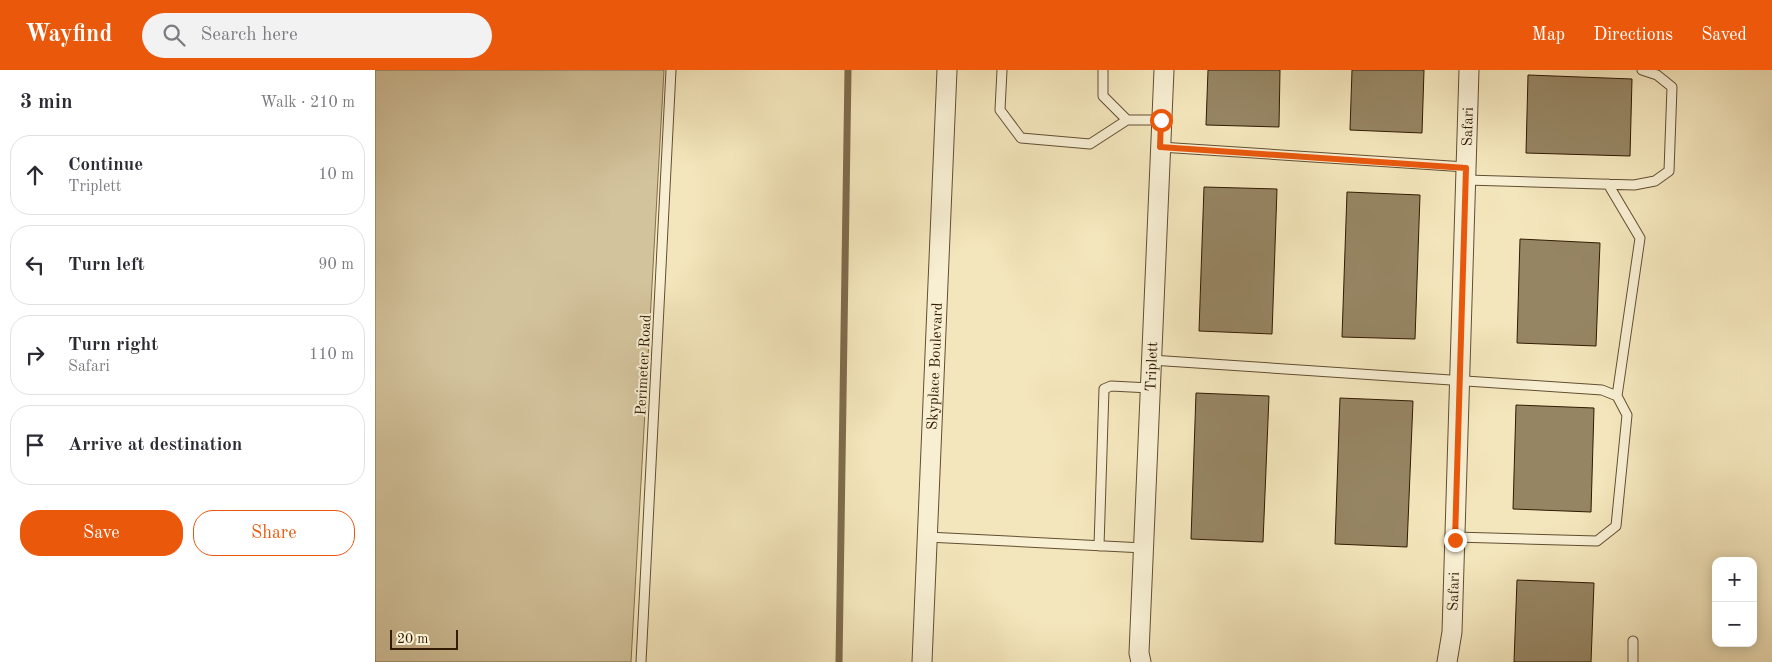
<!DOCTYPE html>
<meta charset="utf-8">
<style>
:root{--surface:#fff;--page:#f2f2f3;--text:#2b2b33;--muted:#7c7c81;--line:#e1e1e2;--accent:#ea580c}
body{margin:0;font-family:"Old Standard TT",serif;background:var(--page);color:var(--text)}
.controls{position:absolute;right:15px;bottom:15px;display:grid;overflow:hidden;border-radius:10px;box-shadow:0 2px 12px #0003}
.controls button{width:45px;height:45px;display:grid;place-items:center;padding:0;border:0;border-bottom:1px solid var(--line);background:var(--surface);color:var(--text);font:25px sans-serif}
.scale{position:absolute;left:15px;bottom:12px;width:68px;box-sizing:border-box;padding-left:5px;border:2px solid #311b02;border-top:0;font-size:14px;line-height:18px;white-space:nowrap;color:#311b02;-webkit-text-stroke:4px #f8efd3;paint-order:stroke}
.stop{position:absolute;width:15px;height:15px;margin:-11px;border:4px solid #ea580c;border-radius:50%;background:#fff}
.stop.end{background:#ea580c;border-color:#fff;box-shadow:0 1px 5px #0008}
.list{margin:0;padding:0;list-style:none}
h2{display:flex;justify-content:space-between;align-items:center;height:65px;margin:0;padding:0 20px;font-size:21px}
h2 small{font-size:16px;font-weight:400;color:var(--muted)}
.list li{display:grid;grid-template-columns:32px 1fr auto;gap:15px;align-items:center;box-sizing:border-box;height:80px;margin:0 10px 10px;padding:0 10px;border:1px solid var(--line);border-radius:20px}
.list b{display:block;font-size:19px;white-space:nowrap}
.list p{margin:0;font-size:16px;white-space:nowrap;color:var(--muted)}
.list em{font-size:16px;font-style:normal;color:var(--muted)}
.actions{display:flex;gap:10px;padding:15px 20px}
.actions a{flex:1;padding:11px 0;border:1px solid var(--accent);border-radius:20px;text-align:center;font-size:18px;color:var(--accent)}
.actions .main{background:var(--accent);color:#fff}
.icon{flex:none;width:28px;height:28px;fill:none;stroke:currentColor;stroke-width:2;stroke-linecap:round;stroke-linejoin:round}
.map{position:relative;flex:none;width:1397px;height:592px;overflow:hidden}
header{display:flex;align-items:center;gap:30px;box-sizing:border-box;height:70px;padding:0 25px;background:var(--accent);color:#fff}
header strong{font-size:24px}
nav{display:flex;gap:28px;margin-inline-start:auto;font-size:18px}
.search{width:350px;height:45px;background:var(--page);display:flex;align-items:center;gap:12px;box-sizing:border-box;padding:0 18px;border-radius:28px;color:var(--muted);font-size:19px}
main{display:flex}
aside{flex:1;background:var(--surface)}
.map>svg:first-child{display:block}
</style>
<header>
<strong>Wayfind</strong>
<div class="search"><svg class="icon" aria-label="search" viewBox="0 0 24 24"><circle cx="10" cy="10" r="6"/><path d="M15 15l6 6"/></svg>Search here</div>
<nav><a>Map</a><a>Directions</a><a>Saved</a></nav>
</header>
<main>
<aside>
<h2>3 min<small>Walk · 210 m</small></h2>
<ul class="list">
<li><svg class="icon" aria-label="ahead" viewBox="0 0 24 24"><path d="M12 20V5M6 11l6-6 6 6"/></svg><div><b>Continue</b><p>Triplett</p></div><em>10 m</em></li>
<li><svg class="icon" aria-label="left" viewBox="0 0 24 24"><path d="M17 20v-9H6M10 6l-5 5 5 5"/></svg><div><b>Turn left</b></div><em>90 m</em></li>
<li><svg class="icon" aria-label="right" viewBox="0 0 24 24"><path d="M7 20v-9h11M14 6l5 5-5 5"/></svg><div><b>Turn right</b><p>Safari</p></div><em>110 m</em></li>
<li><svg class="icon" aria-label="arrive" viewBox="0 0 24 24"><path d="M6 21V4h12l-3 4 3 4H6"/></svg><div><b>Arrive at destination</b></div></li>
</ul>
<div class="actions"><a class="main">Save</a><a>Share</a></div>
</aside>
<div class="map">
<svg width="1397" height="592" viewBox="0 0 1397 592">
<rect width="100%" height="100%" fill="#f4e6bc"/>
<filter id="stains"><feTurbulence type="fractalNoise" baseFrequency=".004" numOctaves="4"/><feColorMatrix values="0 0 0 0 .2 0 0 0 0 .09 0 0 0 0 .02 0 0 0 .5 -.17"/></filter>
<radialGradient id="worn" r=".72"><stop offset=".6" stop-color="#630" stop-opacity="0"/><stop offset="1" stop-color="#630" stop-opacity=".3"/></radialGradient>
<path fill="#d3c39c" stroke="#826f4f" d="M0,0H289L256,592H0Z"/>
<g fill="none" stroke-linecap="round" stroke-linejoin="round">
<path stroke="#7e6b4c" stroke-width="7" d="M464,592L473,0"/>
</g>
<path fill="#968563" stroke="#311b02" d="M833,0H905L904,57L831,55Z
M977,0H1049L1047,63L975,60Z
M1153,5L1257,9L1255,86L1151,83Z
M829,117L902,119L897,264L824,261Z
M972,122L1045,125L1040,269L967,267Z
M1145,169L1225,173L1221,276L1142,273Z
M821,323L894,326L888,472L816,469Z
M965,328L1038,331L1032,477L960,474Z
M1141,335L1219,338L1216,442L1138,439Z
M1142,510L1219,513L1216,592H1139Z"/>
<g fill="none" stroke-linecap="round" stroke-linejoin="round">
<g stroke="#624e30" stroke-width="11">
<path id="lane" d="M627,0L625,40L646,68L715,74L752,50H786
M728,0V26L752,50
M785,77L1091,97
M1091,110L1259,115L1280,111L1294,101L1297,17L1282,5L1267,0
M1233,114L1265,168L1242,326
M776,290L1227,320L1242,326L1252,345L1241,456L1222,471L1080,467
M552,467L769,478
M724,476L729,319L736,316L775,318
M266,592L296,0
M1258,592V571"/>
</g>
<g stroke="#624e30" stroke-width="21">
<g id="street">
<path id="s1" d="M547,592L572,0"/>
<path id="s2" d="M766,592L764,583L789,0"/>
<path id="s3" d="M1072,592L1077,562L1094,0"/>
</g>
</g>
<use href="#lane" stroke="#f8efd3" stroke-width="9"/>
<use href="#street" stroke="#f8efd3" stroke-width="19"/>
</g>
<g fill="none" stroke-linecap="round" stroke-linejoin="round">
<path stroke="#ea580c" stroke-width="6" d="M786,50L785,77L1091,98L1080,470"/>
</g>
<g text-anchor="middle" stroke-width="4" stroke-linejoin="round" paint-order="stroke">
<g font-size="15" fill="#311b02" stroke="#f8efd3">
<text dy="5" stroke="none"><textPath href="#s3" startOffset="536">Safari</textPath></text>
<text transform="translate(268 295) rotate(-87)" y="5">Perimeter Road</text>
<text dy="5" stroke="none"><textPath href="#s1" startOffset="296">Skyplace Boulevard</textPath></text>
<text dy="5" stroke="none"><textPath href="#s2" startOffset="296">Triplett</textPath></text>
<text dy="5" stroke="none"><textPath href="#s3" startOffset="71">Safari</textPath></text>
</g>
</g>
<rect width="100%" height="100%" filter="url(#stains)"/>
<rect width="100%" height="100%" fill="url(#worn)"/>
</svg>
<div class="controls">
<button>+</button>
<button>−</button>
</div>
<div class="scale">20 m</div>
<div class="stop" style="left:786px;top:50px"></div>
<div class="stop end" style="left:1080px;top:470px"></div>
</div>
</main>
